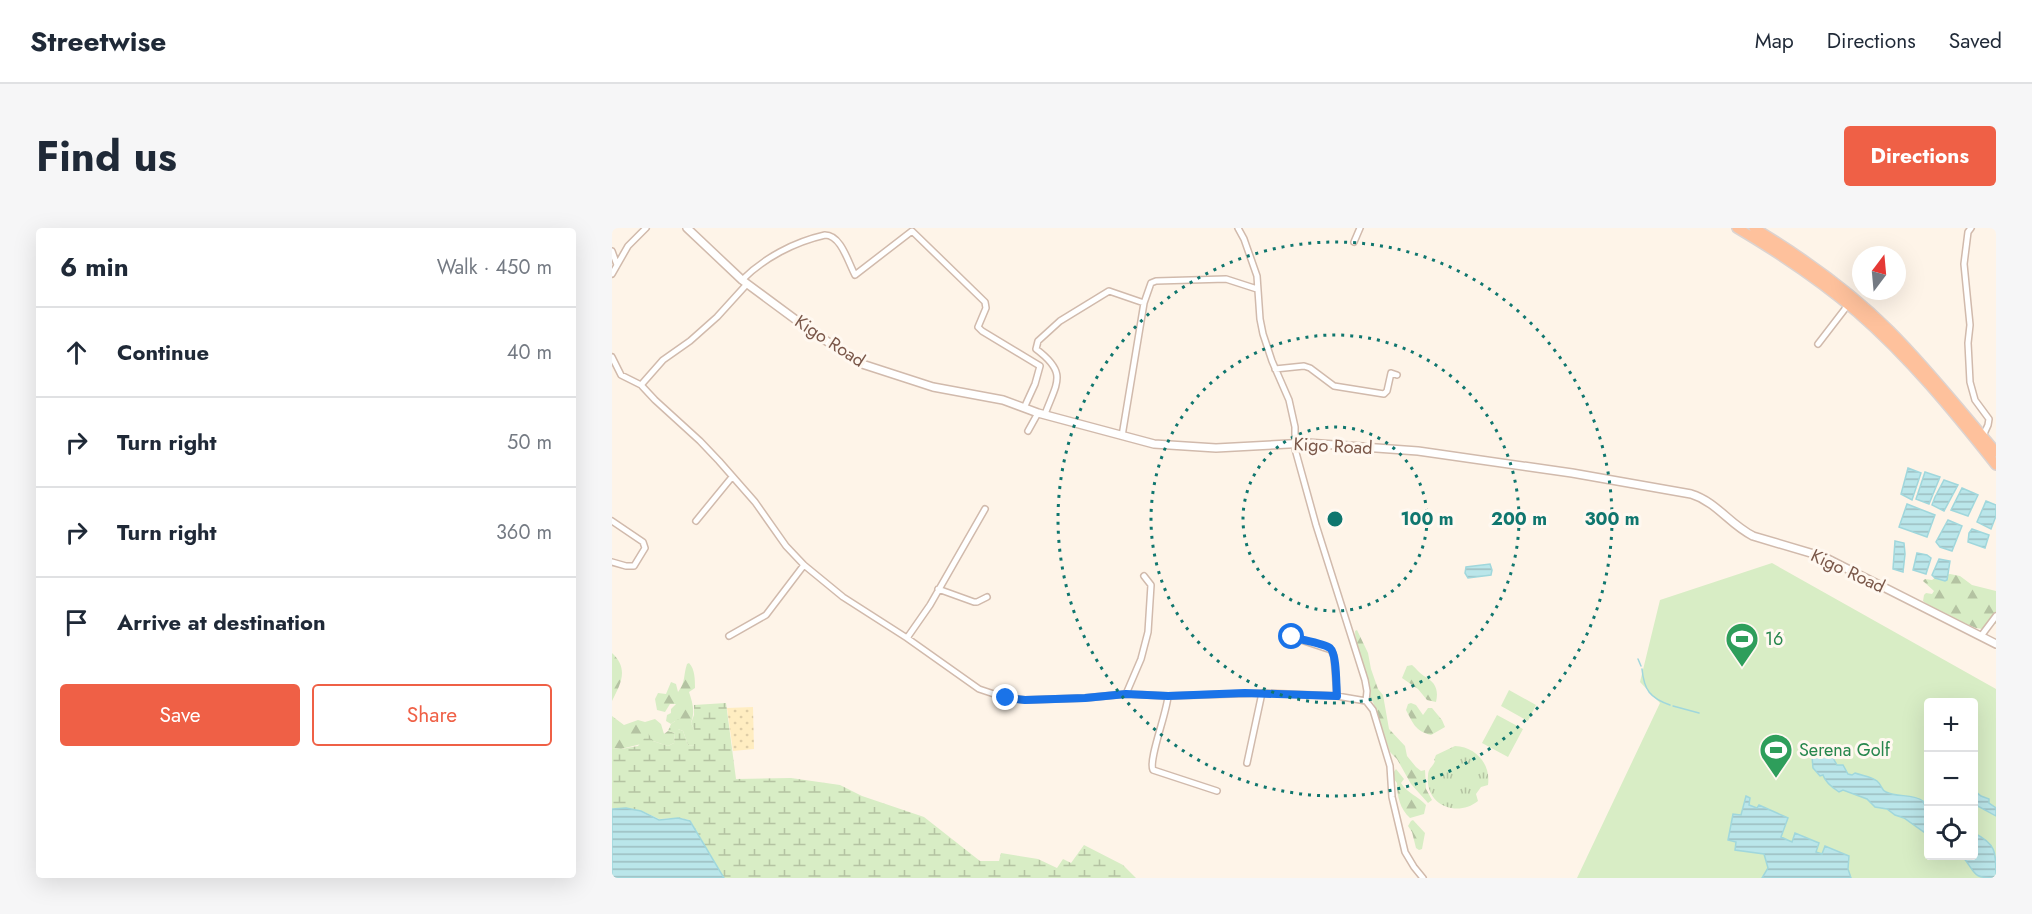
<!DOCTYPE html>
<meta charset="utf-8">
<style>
:root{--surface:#fff;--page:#f6f6f7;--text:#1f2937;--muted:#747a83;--line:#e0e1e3;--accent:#ef6046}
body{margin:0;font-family:Jost,sans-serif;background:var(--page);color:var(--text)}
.controls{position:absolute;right:18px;bottom:18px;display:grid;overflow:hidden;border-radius:6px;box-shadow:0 6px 24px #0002}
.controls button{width:54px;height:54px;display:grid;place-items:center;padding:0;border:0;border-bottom:2px solid var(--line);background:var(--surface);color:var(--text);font:30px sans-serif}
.compass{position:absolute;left:1240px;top:18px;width:54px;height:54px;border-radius:50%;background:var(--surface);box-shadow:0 6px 24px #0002;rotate:16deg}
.stop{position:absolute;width:18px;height:18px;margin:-14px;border:4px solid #1a73e8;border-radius:50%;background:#fff}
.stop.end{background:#1a73e8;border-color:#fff;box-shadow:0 2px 6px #0008}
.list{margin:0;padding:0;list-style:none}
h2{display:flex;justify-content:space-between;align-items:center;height:78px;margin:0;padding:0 24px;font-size:26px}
h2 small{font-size:20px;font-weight:400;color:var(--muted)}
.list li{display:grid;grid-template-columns:39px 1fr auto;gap:18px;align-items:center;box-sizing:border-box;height:90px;padding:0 24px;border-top:2px solid var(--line)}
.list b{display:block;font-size:22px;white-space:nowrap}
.list em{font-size:20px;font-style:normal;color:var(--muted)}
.actions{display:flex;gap:12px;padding:18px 24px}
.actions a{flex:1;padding:14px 0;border:2px solid var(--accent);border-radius:6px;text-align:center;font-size:21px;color:var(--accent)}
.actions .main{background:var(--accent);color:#fff}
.icon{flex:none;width:33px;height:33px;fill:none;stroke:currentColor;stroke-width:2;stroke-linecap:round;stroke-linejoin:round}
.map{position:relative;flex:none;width:1384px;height:650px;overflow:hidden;border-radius:6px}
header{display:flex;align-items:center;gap:36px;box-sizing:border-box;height:84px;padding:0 30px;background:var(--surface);border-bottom:2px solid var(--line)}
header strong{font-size:28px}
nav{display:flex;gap:33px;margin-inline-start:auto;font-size:21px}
.intro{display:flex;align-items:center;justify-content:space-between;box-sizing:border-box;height:144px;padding:0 36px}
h1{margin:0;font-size:42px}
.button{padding:15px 27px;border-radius:6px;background:var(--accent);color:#fff;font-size:21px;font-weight:700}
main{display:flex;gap:36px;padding:0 36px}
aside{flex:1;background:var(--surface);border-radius:6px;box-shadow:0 6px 24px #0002}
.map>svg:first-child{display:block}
</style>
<header>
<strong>Streetwise</strong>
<nav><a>Map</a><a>Directions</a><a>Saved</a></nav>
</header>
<div class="intro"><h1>Find us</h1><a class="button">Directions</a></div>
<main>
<aside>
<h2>6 min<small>Walk · 450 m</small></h2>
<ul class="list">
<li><svg class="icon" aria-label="ahead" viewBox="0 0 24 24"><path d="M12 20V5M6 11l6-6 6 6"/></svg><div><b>Continue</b></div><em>40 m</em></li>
<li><svg class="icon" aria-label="right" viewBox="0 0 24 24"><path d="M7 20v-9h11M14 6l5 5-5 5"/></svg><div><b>Turn right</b></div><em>50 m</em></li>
<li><svg class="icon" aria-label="right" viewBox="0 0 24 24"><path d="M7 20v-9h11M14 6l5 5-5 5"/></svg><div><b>Turn right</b></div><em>360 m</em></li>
<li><svg class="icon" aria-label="arrive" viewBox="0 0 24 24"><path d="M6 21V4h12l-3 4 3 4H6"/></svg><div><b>Arrive at destination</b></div></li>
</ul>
<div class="actions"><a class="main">Save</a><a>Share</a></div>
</aside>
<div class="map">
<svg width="1384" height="650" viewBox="0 0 1384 650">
<defs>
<pattern id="grass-tufts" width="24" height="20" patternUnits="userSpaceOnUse" patternTransform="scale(1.5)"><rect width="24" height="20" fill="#d8edc5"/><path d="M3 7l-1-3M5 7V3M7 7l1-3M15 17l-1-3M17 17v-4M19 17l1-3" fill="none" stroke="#b4c3a2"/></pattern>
<pattern id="forest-firs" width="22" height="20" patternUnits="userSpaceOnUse" patternTransform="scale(1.5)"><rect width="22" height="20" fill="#d8edc5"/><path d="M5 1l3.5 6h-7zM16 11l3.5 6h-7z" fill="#b4c3a2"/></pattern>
<pattern id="wetland-marsh" width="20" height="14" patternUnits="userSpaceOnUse" patternTransform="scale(1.5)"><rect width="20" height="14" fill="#d8edc5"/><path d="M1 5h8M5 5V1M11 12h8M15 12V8" fill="none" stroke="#b4c3a2"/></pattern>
<pattern id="sand-dots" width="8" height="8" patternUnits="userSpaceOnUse" patternTransform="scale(1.5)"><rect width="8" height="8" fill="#ffedc1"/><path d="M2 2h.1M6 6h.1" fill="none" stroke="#decda7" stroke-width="1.8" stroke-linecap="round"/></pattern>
<pattern id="water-rules" width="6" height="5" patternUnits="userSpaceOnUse" patternTransform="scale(1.5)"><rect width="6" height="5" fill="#bae6ea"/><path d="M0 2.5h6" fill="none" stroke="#9cbdc0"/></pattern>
</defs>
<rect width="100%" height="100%" fill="#fef4e8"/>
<path fill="url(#grass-tufts)" d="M843,518C864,519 879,536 876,557L869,559L864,566L866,573C845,590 813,577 816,548C816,540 821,539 823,533L822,532L824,527Z"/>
<path fill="url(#forest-firs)" d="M1338,346L1348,348L1360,357L1384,363V396H1375L1370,401L1364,400L1327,385L1311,373L1312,367L1314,365L1320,366L1322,363L1311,353L1313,351L1320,352L1324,349Z
M745,402L756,425L759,441L766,461L771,467L777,501L793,518L795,528L804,539L809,543L813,542L814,561L820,572L816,575L799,556L785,531L778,524L761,474C749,459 744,422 743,403Z
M0,425C17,441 9,455 0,473Z
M77,435C83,441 83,452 83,460L77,464C81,476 83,483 79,495L82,501V518L76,517L71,503L66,501V495L63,493L59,496L54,493L55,487L59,485V481L64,476H58L53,484L45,482L43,471L46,465L54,466L59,454L64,456L66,464C74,453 71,448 75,436Z
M800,437C805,441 807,445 812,448C823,454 827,461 824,474L815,472L806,461L790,450L795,438Z
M799,475L804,477L811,487L816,480H820L830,492L833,499L819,507C803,503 801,495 794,482L796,476Z
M0,488L12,497L26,492L33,494L43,491L49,496L52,506L56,503L63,505L62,515L56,518L41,513L9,521L0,520Z
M784,541L792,551L789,555C795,565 806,568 814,577L812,586L798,590C788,581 785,568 785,555L781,550V545Z
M801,592L813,605L810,621L807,622L804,620L800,604L796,598L799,593Z"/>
<path fill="url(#wetland-marsh)" d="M114,475L124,551L179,550L228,557L250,568L312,589L368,633H387L389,625L426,631L445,640L451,631L459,635L472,617L511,637L524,650H112L78,592L67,590L47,591L30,583L15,580H0V520L9,521L26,518L36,505L41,513L56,518L62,515L63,505L56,503L59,496L66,491L70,494L66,495V501L71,503L76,517L82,518V501L79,495L82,487V477Z"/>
<path fill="url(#sand-dots)" d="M141,479L142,521L121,523L115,480Z"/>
<path fill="#d8edc5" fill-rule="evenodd" d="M1160,335L1384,461V650H965L1048,475L1028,454L1048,372ZM1316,475H1362V628H1316Z
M897,462L924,477L916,493L889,478Z
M885,487L911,501L896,529L870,515Z"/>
<path fill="url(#water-rules)" stroke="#a0d7dc" stroke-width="1.5" d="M1296,240L1309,245L1300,272L1289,266Z
M1313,244L1328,249L1317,276L1304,271Z
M1332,252L1346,257L1332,283L1320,277L1323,269Z
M1350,260L1366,267L1356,288L1339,282Z
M1374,273L1384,277V288L1379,301L1365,294Z
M1295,276L1323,287L1315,309L1287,299Z
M1336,292L1350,298L1340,323L1328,319L1324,314Z
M1360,301L1377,307L1373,320L1356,314L1357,305Z
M1283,313L1292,315L1293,326L1291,344L1281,341Z
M1305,325L1315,327L1319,330L1314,346L1301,342Z
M1327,331L1338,333L1335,352L1333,353L1323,350L1320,347Z
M878,336L880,342L879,347L856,350L853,345L854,339Z
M1209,523L1221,530L1225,537H1231L1236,546L1240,547L1243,545C1251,548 1259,548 1265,553C1270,557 1269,562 1274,564C1286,570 1300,565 1311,573L1312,576L1316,578V616L1313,605L1292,590L1283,587L1275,581L1263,579L1255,571L1231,562L1227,564C1221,560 1213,554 1211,547L1208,548L1201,540L1200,529Z
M1362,562L1369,568L1377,571V575L1384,580V588L1362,576Z
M1134,568L1138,570L1137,577L1145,580L1147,577L1176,590L1169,609L1180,614L1183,605L1207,615L1204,624L1210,626L1213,618L1237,628L1236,641L1239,650H1150L1156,640L1152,626L1123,622L1124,614L1116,612L1121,586L1129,587Z
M14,580L29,583L47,592L66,590L78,593L112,650H0V581Z
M1362,605C1384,616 1384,623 1384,650C1358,650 1365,645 1350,628H1362Z"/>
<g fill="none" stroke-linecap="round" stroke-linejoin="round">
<path stroke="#a0d7dc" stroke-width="1.5" d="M1026,431L1029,438
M1030,441C1032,462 1038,470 1058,477
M1061,478L1087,485"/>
<g stroke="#d1baac" stroke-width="8">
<path id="minor" d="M626,0L632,11L645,48L648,91L651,106L660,133L677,172L683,199V221L704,297L753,452L755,463L754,473
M1359,0L1356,4L1352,36L1358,97L1356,115L1358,154L1363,172L1377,191L1376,197L1371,208
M742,14L748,0
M0,23L5,37
M0,46L16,18L34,0
M130,52C152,30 182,14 213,7C229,7 236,34 243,47L300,3L373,74L374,80L366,99L370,103L428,138L423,156L412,180
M135,56L105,89L78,113L51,132L29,157L43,172L88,213L107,233L143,274L174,318L192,337L231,369L295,410L367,461L394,470L413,472L473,470L514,466L556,468L650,465L725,468L754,473L761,482L778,538L780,569L793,624L802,639L811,650
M1206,116L1236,77
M0,129L9,147L29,157
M663,141L692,138L698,140L722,158L772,166L775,163L779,145L785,147
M433,186C445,154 456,145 424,121L426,113L448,93L497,63L532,75
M416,203L426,185
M510,208L532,75L539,55L544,53L614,51L645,61
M0,293L31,314L33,320L22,338H14L0,334
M84,293L120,249
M326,361L362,374H365L375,369
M117,408L154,387L192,337
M1369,408L1384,388
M680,409L719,422L722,428L725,468
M295,410L318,377L373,281
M514,466L529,431L536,404L539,357L532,348
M556,468C555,485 536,532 541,542L605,563
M635,535L650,465"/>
</g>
<g stroke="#d1baac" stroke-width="10">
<path id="tertiary" d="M75,0L130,52L199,103L250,136L321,159L391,172L426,185L542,216L604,220L695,215L806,223L960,245L1079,266C1105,274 1117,296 1141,308L1212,329L1384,416"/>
</g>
<g stroke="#dcd3d0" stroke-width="12">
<path id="trunk" d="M1125,0C1167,25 1208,52 1245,84C1297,129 1341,183 1384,237
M1142,0C1190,29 1238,63 1278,103C1316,141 1349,183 1384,224"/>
</g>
<use href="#minor" stroke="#fff" stroke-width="5"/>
<use href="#tertiary" stroke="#fff" stroke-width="7"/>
<use href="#trunk" stroke="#fec19c" stroke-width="9"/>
</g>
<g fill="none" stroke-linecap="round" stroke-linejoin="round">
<path stroke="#1a73e8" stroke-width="8" d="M394,470L413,472L473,470L514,466L556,468L633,465L725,468C724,458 725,426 718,420C711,415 689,412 680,409"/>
</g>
<g fill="none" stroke="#0f766e" stroke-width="3" stroke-dasharray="3 6">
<circle cx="723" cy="291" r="92"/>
<circle cx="723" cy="291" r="184"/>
<circle cx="723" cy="291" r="277"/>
</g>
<defs>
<g id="stadium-pin" transform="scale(1.725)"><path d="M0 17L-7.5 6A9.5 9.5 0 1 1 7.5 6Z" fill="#2e9e5b" stroke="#fff8f0"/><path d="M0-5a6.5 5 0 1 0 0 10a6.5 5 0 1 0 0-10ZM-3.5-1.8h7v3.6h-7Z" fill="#fff"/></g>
</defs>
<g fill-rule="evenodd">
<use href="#stadium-pin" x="1130" y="411"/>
<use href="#stadium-pin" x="1164" y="522"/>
</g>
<g text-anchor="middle" stroke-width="6" stroke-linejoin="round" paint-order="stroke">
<g font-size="18" fill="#7a5749" stroke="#fff8f0">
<text transform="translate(218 113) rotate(33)" y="6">Kigo Road</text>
<text transform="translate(721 218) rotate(3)" y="6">Kigo Road</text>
<text transform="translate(1236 343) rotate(25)" y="6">Kigo Road</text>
</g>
<g font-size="18" fill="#27864d" stroke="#fff8f0" text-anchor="start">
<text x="1153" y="417">16</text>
<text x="1187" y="528">Serena Golf</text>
</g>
</g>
<circle cx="723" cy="291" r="9" fill="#0f766e" stroke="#fff8f0" stroke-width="3"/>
<g font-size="18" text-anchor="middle" font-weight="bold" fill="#0f766e" stroke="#fff8f0" stroke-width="6" stroke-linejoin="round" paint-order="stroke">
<text x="815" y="297">100 m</text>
<text x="907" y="297">200 m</text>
<text x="1000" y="297">300 m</text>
</g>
</svg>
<div class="controls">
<button>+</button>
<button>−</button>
<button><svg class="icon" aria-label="locate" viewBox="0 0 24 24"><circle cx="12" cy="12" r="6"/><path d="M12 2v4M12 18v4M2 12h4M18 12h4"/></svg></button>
</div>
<svg class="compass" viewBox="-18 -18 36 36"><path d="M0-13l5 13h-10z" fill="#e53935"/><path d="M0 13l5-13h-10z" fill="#747a83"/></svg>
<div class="stop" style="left:680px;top:409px"></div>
<div class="stop end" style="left:394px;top:470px"></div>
</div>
</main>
